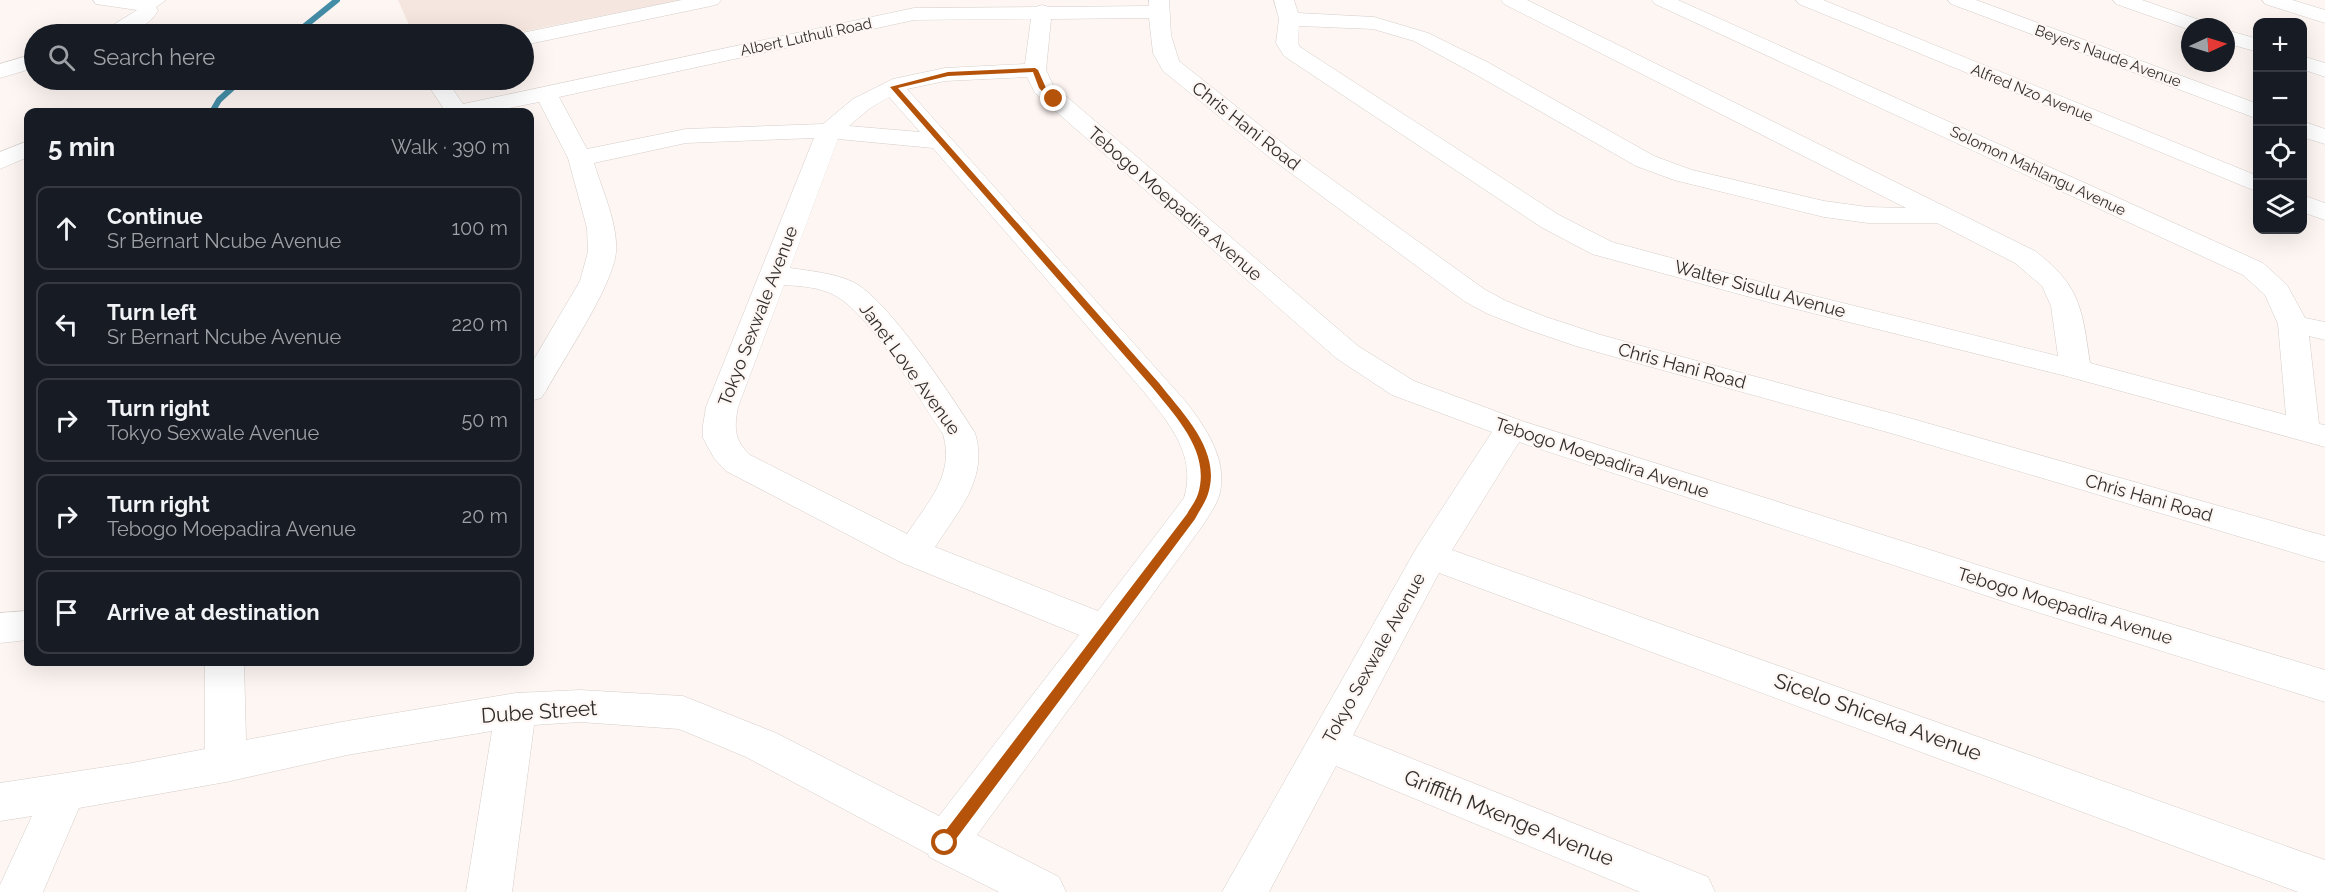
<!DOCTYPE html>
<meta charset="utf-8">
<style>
:root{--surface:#171b24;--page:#242831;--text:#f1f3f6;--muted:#9ea1a6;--line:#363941}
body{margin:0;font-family:Raleway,sans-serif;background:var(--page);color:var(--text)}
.controls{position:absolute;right:18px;top:18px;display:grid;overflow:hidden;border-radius:12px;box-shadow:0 6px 24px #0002}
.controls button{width:54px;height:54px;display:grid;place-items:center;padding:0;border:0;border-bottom:2px solid var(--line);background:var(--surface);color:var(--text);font:30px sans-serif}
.compass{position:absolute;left:2181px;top:18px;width:54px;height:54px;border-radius:50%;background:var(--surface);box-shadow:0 6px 24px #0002;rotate:86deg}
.stop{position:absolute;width:18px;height:18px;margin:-14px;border:4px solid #b45309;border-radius:50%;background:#fff}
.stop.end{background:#b45309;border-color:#fff;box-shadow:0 2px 6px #0008}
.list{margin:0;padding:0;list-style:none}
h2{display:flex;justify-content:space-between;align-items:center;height:78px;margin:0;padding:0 24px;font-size:26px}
h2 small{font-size:20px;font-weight:400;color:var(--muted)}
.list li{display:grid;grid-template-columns:39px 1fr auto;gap:18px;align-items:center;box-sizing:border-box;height:84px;margin:0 12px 12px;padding:0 12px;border:2px solid var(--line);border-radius:12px}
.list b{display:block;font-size:22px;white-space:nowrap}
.list p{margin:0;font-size:20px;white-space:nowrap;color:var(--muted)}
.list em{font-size:20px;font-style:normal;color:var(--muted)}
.icon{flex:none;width:33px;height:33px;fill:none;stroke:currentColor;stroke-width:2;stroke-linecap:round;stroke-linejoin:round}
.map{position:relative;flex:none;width:2325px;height:892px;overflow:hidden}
.search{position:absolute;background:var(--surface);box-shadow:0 6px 24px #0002;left:24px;top:24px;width:510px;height:66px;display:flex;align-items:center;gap:15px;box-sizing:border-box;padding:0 21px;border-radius:33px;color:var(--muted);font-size:22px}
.panel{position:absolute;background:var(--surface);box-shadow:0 6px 24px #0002;left:24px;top:108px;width:510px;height:558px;border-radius:12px}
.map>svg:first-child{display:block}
</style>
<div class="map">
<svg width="2325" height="892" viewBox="0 0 2325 892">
<rect width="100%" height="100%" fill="#fef6f3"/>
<path fill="#f5e7df" d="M398,0H682L510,34H413Z"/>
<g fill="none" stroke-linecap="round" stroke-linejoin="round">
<path stroke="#448da7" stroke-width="6" d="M295,34L337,0
M212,112L219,100L241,80"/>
<g stroke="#d5ceca" stroke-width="1">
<path id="minor" d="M93,0H166L156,7L158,11C145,31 124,36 102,34L105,30L137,10L96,4Z
M682,0H721L718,4L711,6L524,45V34H517Z
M1149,0H1169L1171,35L1179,61L1291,150L1484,289L1506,301L1546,317L1601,335L1909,418L2325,536V562L1887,432L1579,347L1526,329L1486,313L1464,301L1273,160L1163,71L1153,53L1149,18L1051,19L1046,70L1053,85L1358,346L1414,381L1522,421L2041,585L2325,670V702L2021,607L1519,442L1452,550L2325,860V892H2298L1439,573L1353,735L1708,877L1715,892H1640L1336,766L1269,892H1222L1417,547L1492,432L1392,395L1336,358L1035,93L1027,77L945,81L907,89L1186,402C1206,428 1229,461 1219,496C1216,506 1209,515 1203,525L977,835L1059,877L1066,892H999L929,857L928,854L746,757L679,729L580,722L534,725L512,892H466L492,731L347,755L226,782L79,808L43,892H0V885L32,816L0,821V783L132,763L205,749V662H244L246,740L347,721L516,693L580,690L683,696L776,733L939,816L1079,635L900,562L726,471L714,458L703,438V425L706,407L814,138L686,143L594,163C602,190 618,223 616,252C613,286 564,358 546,391L541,398L530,401V366L580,281L588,252L587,228L568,158L539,102L489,112H446L430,88L428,80H450L452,88L463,104L914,8L1035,7L1042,5L1049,7L1149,6ZM1031,19L1025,64L945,68L893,79L853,99L823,124L686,129L587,149L559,97L914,20ZM889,97L920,132L849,126L869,109ZM838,139L933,148L1144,392C1169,423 1197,455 1184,498L1098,611L935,547C958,511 989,478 975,433C953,398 887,298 853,282C834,273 810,271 790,268ZM784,285C800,286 819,287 834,295C870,313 919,399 943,434C955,475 928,502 907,534L750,455C734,440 734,428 738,407Z
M1274,0H1294L1298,13L1374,17L1428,33L1489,63L1654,156L1692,170L1824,201L1868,207L1906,208L1504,4L1501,0H1527L2035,251C2081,286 2082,309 2090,363L2286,415L2278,324L2265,295L2243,275L1655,4L1652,0H1678L2263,263L2287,285L2305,318L2325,322V340L2309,336L2319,424L2325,425V447L2066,376L1772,303L1592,254L1541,227L1284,56L1276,43L1279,19ZM1299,26L1373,29L1414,41L1473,73L1636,166L1674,180L1824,217L1868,223H1937L2015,263L2042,286L2051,306L2058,356L1790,290L1612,242L1559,215L1300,47L1298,43Z
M1796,0H1823L2258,176V192L1799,4Z
M1948,0H1976L2258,104V119L1951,4Z
M2113,0H2142L2208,23L2211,27H2190V30L2116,4Z
M2262,0H2292L2325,10V23L2265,4Z
M2226,30L2258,39V52L2226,43Z
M34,54V68L0,78V64Z
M2302,56L2325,63V77L2302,69Z
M2302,121L2325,129V144L2302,137Z
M28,141V157L0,169V152Z
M2302,195L2325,203V220L2302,212Z
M28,611V640L0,643V613Z"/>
</g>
<use href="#minor" fill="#fff" fill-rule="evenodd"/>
</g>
<path fill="#b45309" d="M1035,68L1038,70L1046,88L1056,97V100H1051L1039,88L1033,72L948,76L898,88L1159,383C1183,414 1222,451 1208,494C1205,503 1199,511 1195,519L950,847L945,848L940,847L938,843L940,838L1187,514C1190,508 1196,501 1198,494C1211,452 1176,417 1152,387L890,87L948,72Z"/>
<g text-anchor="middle" stroke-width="4.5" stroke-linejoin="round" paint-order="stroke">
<g font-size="15" fill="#302e2c" stroke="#fef6f3">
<text transform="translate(806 37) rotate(-12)" y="5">Albert Luthuli Road</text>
<text transform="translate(2108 56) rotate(20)" y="5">Beyers Naude Avenue</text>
<text transform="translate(2032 93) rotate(22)" y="5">Alfred Nzo Avenue</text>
<text transform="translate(2038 171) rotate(25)" y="5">Solomon Mahlangu Avenue</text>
</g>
<g font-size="18" fill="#302e2c" stroke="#fef6f3">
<text transform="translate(1246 126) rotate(38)" y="6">Chris Hani Road</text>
<text transform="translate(1175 204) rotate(41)" y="6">Tebogo Moepadira Avenue</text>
<text transform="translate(1760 289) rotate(15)" y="6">Walter Sisulu Avenue</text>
<text transform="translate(758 316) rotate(-69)" y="6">Tokyo Sexwale Avenue</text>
<text transform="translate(1682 366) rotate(15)" y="6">Chris Hani Road</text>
<text transform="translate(910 369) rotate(54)" y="6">Janet Love Avenue</text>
<text transform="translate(1602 458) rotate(18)" y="6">Tebogo Moepadira Avenue</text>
<text transform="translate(2149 498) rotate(16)" y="6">Chris Hani Road</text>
<text transform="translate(2065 606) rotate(17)" y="6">Tebogo Moepadira Avenue</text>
<text transform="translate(1374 658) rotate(-61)" y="6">Tokyo Sexwale Avenue</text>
</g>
<g font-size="21" fill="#302e2c" stroke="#fef6f3">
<text transform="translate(539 712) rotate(-4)" y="7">Dube Street</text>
<text transform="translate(1878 717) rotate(20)" y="7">Sicelo Shiceka Avenue</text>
<text transform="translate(1509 818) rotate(22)" y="7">Griffith Mxenge Avenue</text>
</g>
</g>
</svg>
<div class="controls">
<button>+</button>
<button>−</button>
<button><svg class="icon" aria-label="locate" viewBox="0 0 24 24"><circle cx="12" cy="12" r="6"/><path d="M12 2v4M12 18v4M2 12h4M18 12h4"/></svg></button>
<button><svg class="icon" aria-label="layers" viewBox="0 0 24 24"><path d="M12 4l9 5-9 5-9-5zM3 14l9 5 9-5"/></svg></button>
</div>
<svg class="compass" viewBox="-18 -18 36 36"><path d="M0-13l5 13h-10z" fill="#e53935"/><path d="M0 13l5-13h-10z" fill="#9ea1a6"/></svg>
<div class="stop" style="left:945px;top:843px"></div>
<div class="stop end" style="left:1054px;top:99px"></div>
<div class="search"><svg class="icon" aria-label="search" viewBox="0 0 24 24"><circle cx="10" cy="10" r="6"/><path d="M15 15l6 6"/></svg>Search here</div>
<section class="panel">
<h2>5 min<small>Walk · 390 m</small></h2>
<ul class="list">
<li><svg class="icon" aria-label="ahead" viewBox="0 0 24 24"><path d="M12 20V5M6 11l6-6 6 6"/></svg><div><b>Continue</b><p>Sr Bernart Ncube Avenue</p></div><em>100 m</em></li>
<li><svg class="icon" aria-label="left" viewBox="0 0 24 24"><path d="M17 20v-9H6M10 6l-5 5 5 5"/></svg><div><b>Turn left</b><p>Sr Bernart Ncube Avenue</p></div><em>220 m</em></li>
<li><svg class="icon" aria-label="right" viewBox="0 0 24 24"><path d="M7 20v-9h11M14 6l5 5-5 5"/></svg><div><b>Turn right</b><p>Tokyo Sexwale Avenue</p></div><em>50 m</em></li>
<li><svg class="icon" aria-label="right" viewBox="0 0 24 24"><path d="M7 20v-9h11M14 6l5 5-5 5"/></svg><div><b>Turn right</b><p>Tebogo Moepadira Avenue</p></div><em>20 m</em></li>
<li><svg class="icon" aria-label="arrive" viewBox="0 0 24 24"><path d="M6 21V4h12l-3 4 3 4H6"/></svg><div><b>Arrive at destination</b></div></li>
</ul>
</section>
</div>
